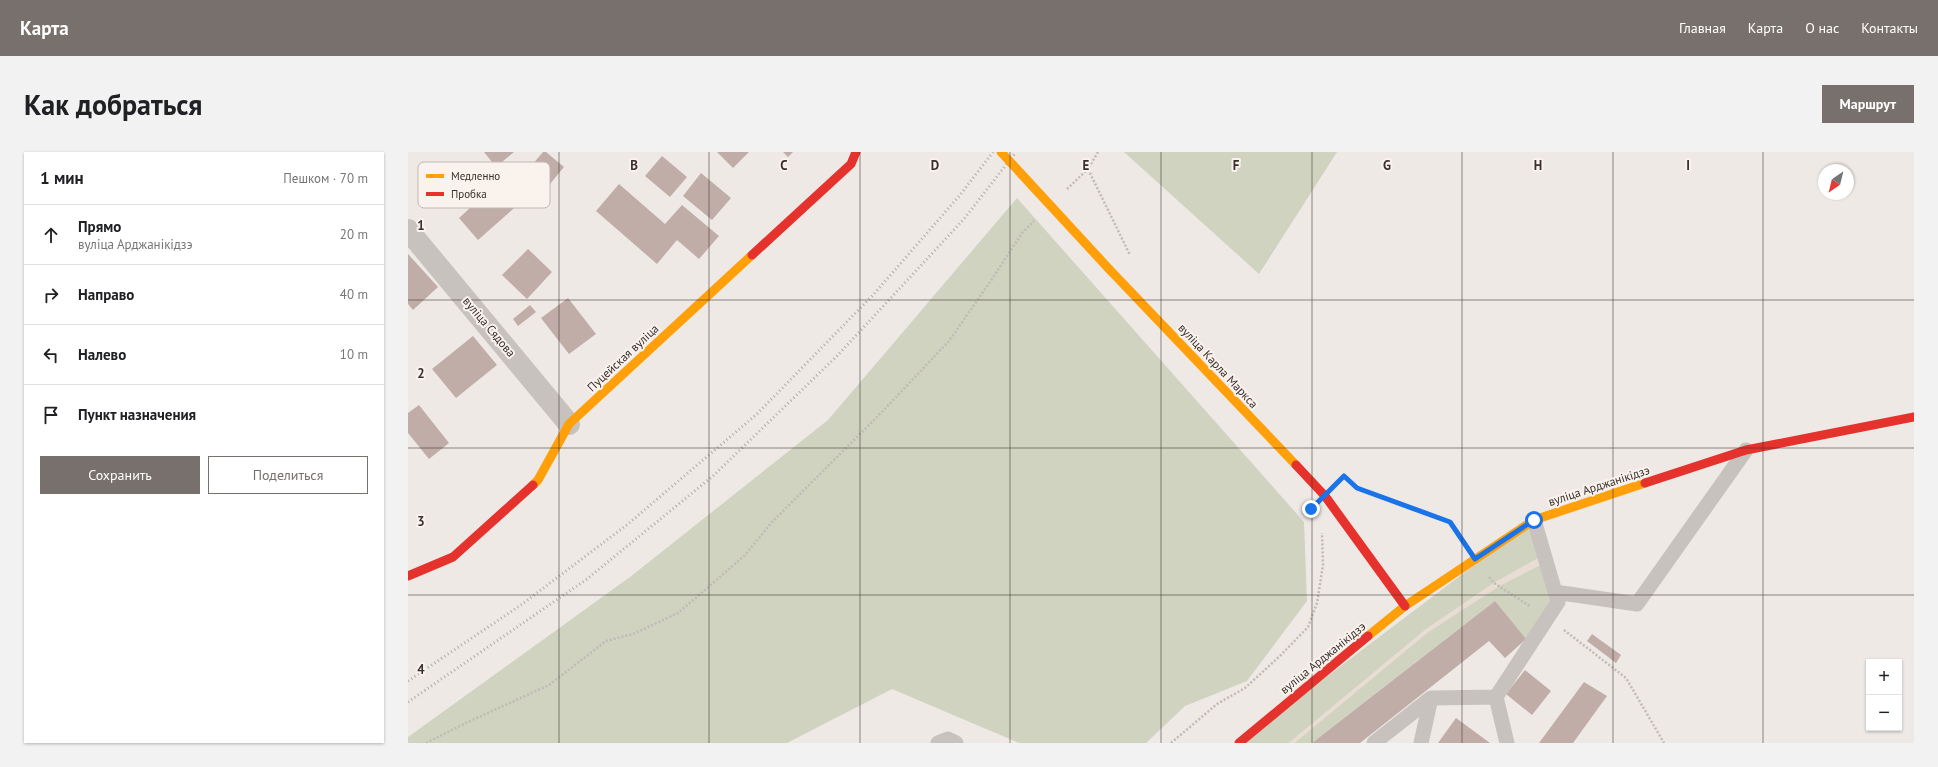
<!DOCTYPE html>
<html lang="ru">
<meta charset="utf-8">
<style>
:root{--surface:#fff;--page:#f2f2f2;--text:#202124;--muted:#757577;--line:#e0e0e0;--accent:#78706c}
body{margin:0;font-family:"PT Sans",sans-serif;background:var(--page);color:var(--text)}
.controls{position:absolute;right:12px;bottom:12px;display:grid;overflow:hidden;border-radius:0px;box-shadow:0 1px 3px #0004}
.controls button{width:36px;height:36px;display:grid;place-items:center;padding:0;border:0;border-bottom:1px solid var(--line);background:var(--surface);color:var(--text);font:20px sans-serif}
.compass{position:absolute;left:1410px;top:12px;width:36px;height:36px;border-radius:50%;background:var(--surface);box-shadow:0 1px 3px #0004;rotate:215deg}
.stop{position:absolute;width:12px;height:12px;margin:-9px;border:3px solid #1a73e8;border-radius:50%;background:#fff}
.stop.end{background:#1a73e8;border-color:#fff;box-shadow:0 1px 4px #0008}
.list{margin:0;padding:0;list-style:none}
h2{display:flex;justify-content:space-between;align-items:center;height:52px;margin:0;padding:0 16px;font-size:17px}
h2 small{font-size:13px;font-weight:400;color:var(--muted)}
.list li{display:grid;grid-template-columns:26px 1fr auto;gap:12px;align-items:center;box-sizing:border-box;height:60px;padding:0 16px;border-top:1px solid var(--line)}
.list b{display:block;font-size:15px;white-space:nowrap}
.list p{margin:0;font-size:13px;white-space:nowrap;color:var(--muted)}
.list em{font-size:13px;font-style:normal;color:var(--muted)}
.actions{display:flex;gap:8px;padding:12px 16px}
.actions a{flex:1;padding:9px 0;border:1px solid var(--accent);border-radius:0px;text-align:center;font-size:14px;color:var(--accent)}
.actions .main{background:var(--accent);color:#fff}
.icon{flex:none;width:22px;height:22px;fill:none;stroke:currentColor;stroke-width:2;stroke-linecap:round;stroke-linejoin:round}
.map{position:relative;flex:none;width:1506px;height:591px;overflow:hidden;border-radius:0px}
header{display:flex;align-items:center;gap:24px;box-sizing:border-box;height:56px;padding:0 20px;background:var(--accent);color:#fff}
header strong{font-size:19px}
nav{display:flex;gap:22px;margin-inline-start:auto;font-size:14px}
.intro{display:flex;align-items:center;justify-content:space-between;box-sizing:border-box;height:96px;padding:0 24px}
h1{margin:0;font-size:28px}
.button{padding:10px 18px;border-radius:0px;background:var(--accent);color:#fff;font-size:14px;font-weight:700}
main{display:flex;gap:24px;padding:0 24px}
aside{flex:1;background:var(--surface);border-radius:0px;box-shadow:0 1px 3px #0004}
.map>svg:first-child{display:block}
</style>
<header>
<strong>Карта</strong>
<nav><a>Главная</a><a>Карта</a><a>О нас</a><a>Контакты</a></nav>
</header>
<div class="intro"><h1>Как добраться</h1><a class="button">Маршрут</a></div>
<main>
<aside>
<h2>1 мин<small>Пешком · 70 m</small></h2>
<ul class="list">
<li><svg class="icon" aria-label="ahead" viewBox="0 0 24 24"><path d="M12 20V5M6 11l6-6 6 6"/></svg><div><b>Прямо</b><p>вуліца Арджанікідзэ</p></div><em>20 m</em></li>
<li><svg class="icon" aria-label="right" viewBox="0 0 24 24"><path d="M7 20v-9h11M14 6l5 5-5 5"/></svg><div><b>Направо</b></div><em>40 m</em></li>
<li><svg class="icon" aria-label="left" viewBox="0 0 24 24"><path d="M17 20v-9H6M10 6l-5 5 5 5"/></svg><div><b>Налево</b></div><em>10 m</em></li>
<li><svg class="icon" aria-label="arrive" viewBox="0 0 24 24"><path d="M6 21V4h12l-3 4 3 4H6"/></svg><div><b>Пункт назначения</b></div></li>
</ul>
<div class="actions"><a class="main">Сохранить</a><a>Поделиться</a></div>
</aside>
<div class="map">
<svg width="1506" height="591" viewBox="0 0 1506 591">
<rect width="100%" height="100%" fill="#eee9e5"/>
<path fill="#d0d3c0" d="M716,0H929L851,122Z
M609,46L896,370L899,449L839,529L777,554L738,591H611L484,537L379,591H0V585L222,425L420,268Z
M1126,368L1136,403L1086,431L1017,478L881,591H831Z
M1138,410L1150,450L1122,494L1087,449L904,591H886L1020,480L1091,434Z"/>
<path fill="#e8dcd3" d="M1136,403L1138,410L1091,434L1020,480L895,584L886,591H881L1017,478L1086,431Z"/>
<path fill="#c1ada7" d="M76,0H106L88,15Z
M135,0H138L156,15L128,49L108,32Z
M309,0H341L325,16Z
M375,0H385L380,5Z
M254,4L279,25L262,45L237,24Z
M293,21L323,46L304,68L275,44Z
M94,27L114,49L70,88L51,66Z
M211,32L257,72L274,53L311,84L291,107L269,88L249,112L188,59Z
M120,97L144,120L119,147L94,123Z
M0,102L30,135L5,158L0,152Z
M160,146L188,182L161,202L133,166Z
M122,153L128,160L110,174L105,167Z
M65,184L89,213L48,246L24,217Z
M11,253L41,291L21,307L0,281V261Z
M1087,449L1118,487L1097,506L1081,489L952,591H904Z
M1184,482L1213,503L1208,511L1179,489Z
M1117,518L1143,539L1124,563L1098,542Z
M1176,530L1199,544L1165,591H1131Z
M1048,566L1082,591H1030Z"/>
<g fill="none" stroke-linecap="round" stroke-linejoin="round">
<path stroke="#c1bab6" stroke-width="2.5" stroke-dasharray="2 2" stroke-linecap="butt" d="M690,0L680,17L722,103
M659,37L680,17
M932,328L936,324L949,336L1042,370L1055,389
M1081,425L1086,431L1123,455
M1156,478L1218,526L1256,591
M18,591L58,571L141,533L198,489L225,482L270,461L297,438L337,403L364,370L473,261L541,189L584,127L614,81L626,69
M763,591L809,552L837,536L873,503L900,475L909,451L915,413L914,381"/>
<path stroke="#c8c2be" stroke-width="15" d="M1147,440L1229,452L1338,298
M530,591L540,587L548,591
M966,591L1023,546L1088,545
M1013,591L1023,546
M1099,591L1088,545L1150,450L1126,368"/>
<path stroke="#c8c2be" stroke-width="22" d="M0,78L161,272"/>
<path stroke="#ff9f0a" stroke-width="9" d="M701,117L888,313
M125,333L130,328L161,272L344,103
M960,484L997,454L1126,368L1237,331"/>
<path stroke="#e5322d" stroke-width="9" d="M344,103L443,12L448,0
M888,313L917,344L997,454
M1237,331L1338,298L1506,265
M0,424L45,405L125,333
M831,591L960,484"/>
<path stroke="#b0aba8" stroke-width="3" stroke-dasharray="1 3" stroke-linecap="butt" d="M0,529L113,453L220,372L349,262L466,142L552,43L585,0
M0,550L179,427L305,324L429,204L556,67L608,0"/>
<path stroke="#ff9f0a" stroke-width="9" d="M593,0L701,117"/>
</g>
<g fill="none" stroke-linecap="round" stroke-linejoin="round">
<path stroke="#1a73e8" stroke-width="5" d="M903,357L936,324L949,336L1042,370L1067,407L1126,368"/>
</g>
<path fill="none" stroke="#392f2b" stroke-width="1" stroke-opacity="0.55" d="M151,0V591M301,0V591M452,0V591M602,0V591M753,0V591M904,0V591M1054,0V591M1205,0V591M1355,0V591M0,148H1506M0,296H1506M0,443H1506"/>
<g text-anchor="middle" stroke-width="4" stroke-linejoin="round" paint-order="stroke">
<g font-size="12" fill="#392f2b" stroke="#faf3ed">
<text transform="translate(81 175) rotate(50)" y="4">вуліца Сядова</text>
<text transform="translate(215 206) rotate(-43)" y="4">Пуцейская вуліца</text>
<text transform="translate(810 214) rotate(47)" y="4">вуліца Карла Маркса</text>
<text transform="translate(1191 334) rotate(-18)" y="4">вуліца Арджанікідзэ</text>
<text transform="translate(915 506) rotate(-39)" y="4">вуліца Арджанікідзэ</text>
</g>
</g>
<rect x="10" y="10" width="132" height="46" rx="6" fill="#faf3ed" stroke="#c0b8b3" stroke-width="1"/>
<rect x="18" y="22" width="18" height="4" fill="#ff9f0a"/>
<rect x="18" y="40" width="18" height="4" fill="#e5322d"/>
<g font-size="11" fill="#392f2b">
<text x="43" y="28">Медленно</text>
<text x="43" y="46">Пробка</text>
</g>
<g font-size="13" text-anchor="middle" font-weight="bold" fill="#392f2b" stroke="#faf3ed" stroke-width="4" stroke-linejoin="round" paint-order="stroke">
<text x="226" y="18">B</text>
<text x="376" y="18">C</text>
<text x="527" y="18">D</text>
<text x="678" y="18">E</text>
<text x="828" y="18">F</text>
<text x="979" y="18">G</text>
<text x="1130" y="18">H</text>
<text x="1280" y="18">I</text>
<text x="13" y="78">1</text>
<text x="13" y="226">2</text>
<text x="13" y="374">3</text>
<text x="13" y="522">4</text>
</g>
</svg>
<div class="controls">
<button>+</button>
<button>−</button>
</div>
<svg class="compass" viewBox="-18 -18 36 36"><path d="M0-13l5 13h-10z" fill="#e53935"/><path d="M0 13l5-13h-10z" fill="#757577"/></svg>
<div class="stop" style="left:1126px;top:368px"></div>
<div class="stop end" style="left:903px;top:357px"></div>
</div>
</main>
